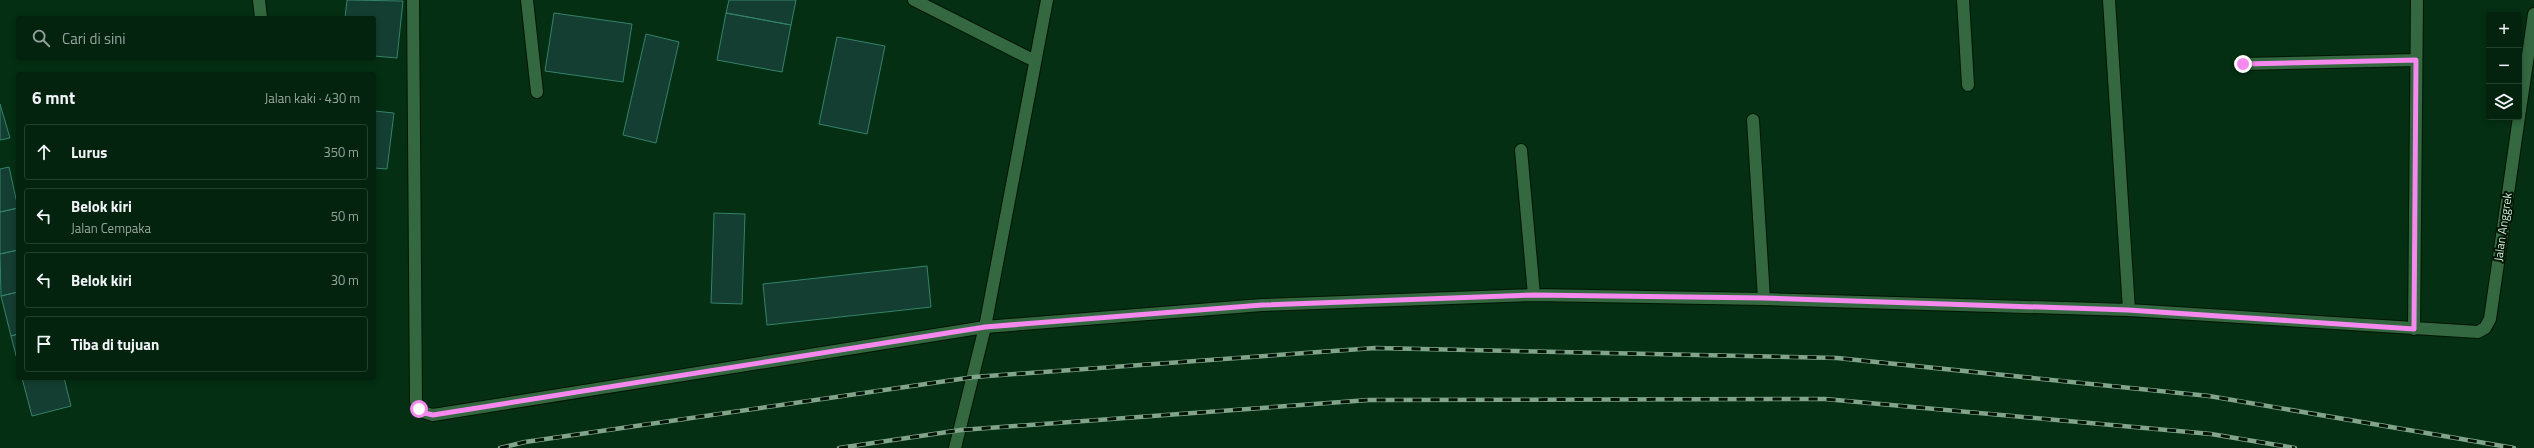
<!DOCTYPE html>
<html lang="id">
<meta charset="utf-8">
<style>
:root{--surface:#03230e;--page:#112f1c;--text:#f1f3f6;--muted:#97a49e;--line:#24402e}
body{margin:0;font-family:"Titillium Web",sans-serif;background:var(--page);color:var(--text)}
.controls{position:absolute;right:12px;top:12px;display:grid;overflow:hidden;border-radius:4px;box-shadow:0 2px 6px #0003}
.controls button{width:36px;height:36px;display:grid;place-items:center;padding:0;border:0;border-bottom:1px solid var(--line);background:var(--surface);color:var(--text);font:20px sans-serif}
.stop{position:absolute;width:12px;height:12px;margin:-9px;border:3px solid #f689ed;border-radius:50%;background:#fff}
.stop.end{background:#f689ed;border-color:#fff;box-shadow:0 1px 4px #0008}
.list{margin:0;padding:0;list-style:none}
h2{display:flex;justify-content:space-between;align-items:center;height:52px;margin:0;padding:0 16px;font-size:17px}
h2 small{font-size:13px;font-weight:400;color:var(--muted)}
.list li{display:grid;grid-template-columns:26px 1fr auto;gap:12px;align-items:center;box-sizing:border-box;height:56px;margin:0 8px 8px;padding:0 8px;border:1px solid var(--line);border-radius:4px}
.list b{display:block;font-size:15px;white-space:nowrap}
.list p{margin:0;font-size:13px;white-space:nowrap;color:var(--muted)}
.list em{font-size:13px;font-style:normal;color:var(--muted)}
.icon{flex:none;width:22px;height:22px;fill:none;stroke:currentColor;stroke-width:2;stroke-linecap:round;stroke-linejoin:round}
.map{position:relative;flex:none;width:2534px;height:448px;overflow:hidden}
.search{position:absolute;background:var(--surface);box-shadow:0 2px 6px #0003;left:16px;top:16px;width:360px;height:44px;display:flex;align-items:center;gap:10px;box-sizing:border-box;padding:0 14px;border-radius:4px;color:var(--muted);font-size:15px}
.panel{position:absolute;background:var(--surface);box-shadow:0 2px 6px #0003;left:16px;top:72px;width:360px;height:308px;border-radius:4px}
.map>svg:first-child{display:block}
</style>
<div class="map">
<svg width="2534" height="448" viewBox="0 0 2534 448">
<rect width="100%" height="100%" fill="#042f13"/>
<path fill="#143e31" stroke="#34826b" d="M347,0L403,1L397,58L374,56V18H345Z
M729,0H796L791,25L726,13Z
M554,13L632,24L623,82L545,71Z
M726,13L791,25L782,72L717,60Z
M646,34L679,42L656,143L623,135Z
M837,37L885,46L867,134L819,124Z
M0,104L10,138L0,140Z
M374,111L394,113L387,169L374,168Z
M9,167L18,208L0,212V169Z
M18,208V250L0,254V212Z
M714,213L745,214L742,304L711,303Z
M18,250V292L1,296L0,254Z
M927,266L931,307L767,325L763,284Z
M18,292V334L11,336L1,296Z
M18,334V363L11,336Z
M22,378H64L71,406L32,416Z"/>
<g fill="none" stroke-linecap="round" stroke-linejoin="round">
<g stroke="#001503" stroke-width="14">
<path id="minor" d="M259,0L261,18
M413,0L416,401C419,410 423,413 433,415L985,327L1262,305L1534,295L1764,299L2129,310L2478,332L2485,328L2490,319L2519,117
M527,0L537,92
M914,0L1035,61
M1963,0L1968,85
M2109,0L2129,310
M2243,64L2416,60
M2519,117L2534,14
M1753,120L1764,299
M1521,150L1534,295
M2414,329L2417,0
M955,448L985,327L1047,0"/>
</g>
<use href="#minor" stroke="#336840" stroke-width="12"/>
<g stroke="#82a48b" stroke-width="4.5">
<path id="rail" d="M500,448L525,442L974,377L1375,348L1837,358L2209,396L2514,448
M839,448L961,430L1369,400L1825,399L2211,434L2295,448"/>
</g>
<use href="#rail" stroke="#011405" stroke-width="3" stroke-dasharray="9" stroke-linecap="butt"/>
</g>
<g fill="none" stroke-linecap="round" stroke-linejoin="round">
<path stroke="#f689ed" stroke-width="5" d="M419,409L424,413L433,415L985,327L1262,305L1534,295L1764,298L2128,310L2414,329L2416,60L2243,64"/>
</g>
<g text-anchor="middle" stroke-width="4" stroke-linejoin="round" paint-order="stroke">
<g font-size="12" fill="#d1edd5" stroke="#011405">
<text transform="translate(2503 227) rotate(-82)" y="4">Jalan Anggrek</text>
</g>
</g>
</svg>
<div class="controls">
<button>+</button>
<button>−</button>
<button><svg class="icon" aria-label="layers" viewBox="0 0 24 24"><path d="M12 4l9 5-9 5-9-5zM3 14l9 5 9-5"/></svg></button>
</div>
<div class="stop" style="left:419px;top:409px"></div>
<div class="stop end" style="left:2243px;top:64px"></div>
<div class="search"><svg class="icon" aria-label="search" viewBox="0 0 24 24"><circle cx="10" cy="10" r="6"/><path d="M15 15l6 6"/></svg>Cari di sini</div>
<section class="panel">
<h2>6 mnt<small>Jalan kaki · 430 m</small></h2>
<ul class="list">
<li><svg class="icon" aria-label="ahead" viewBox="0 0 24 24"><path d="M12 20V5M6 11l6-6 6 6"/></svg><div><b>Lurus</b></div><em>350 m</em></li>
<li><svg class="icon" aria-label="left" viewBox="0 0 24 24"><path d="M17 20v-9H6M10 6l-5 5 5 5"/></svg><div><b>Belok kiri</b><p>Jalan Cempaka</p></div><em>50 m</em></li>
<li><svg class="icon" aria-label="left" viewBox="0 0 24 24"><path d="M17 20v-9H6M10 6l-5 5 5 5"/></svg><div><b>Belok kiri</b></div><em>30 m</em></li>
<li><svg class="icon" aria-label="arrive" viewBox="0 0 24 24"><path d="M6 21V4h12l-3 4 3 4H6"/></svg><div><b>Tiba di tujuan</b></div></li>
</ul>
</section>
</div>
